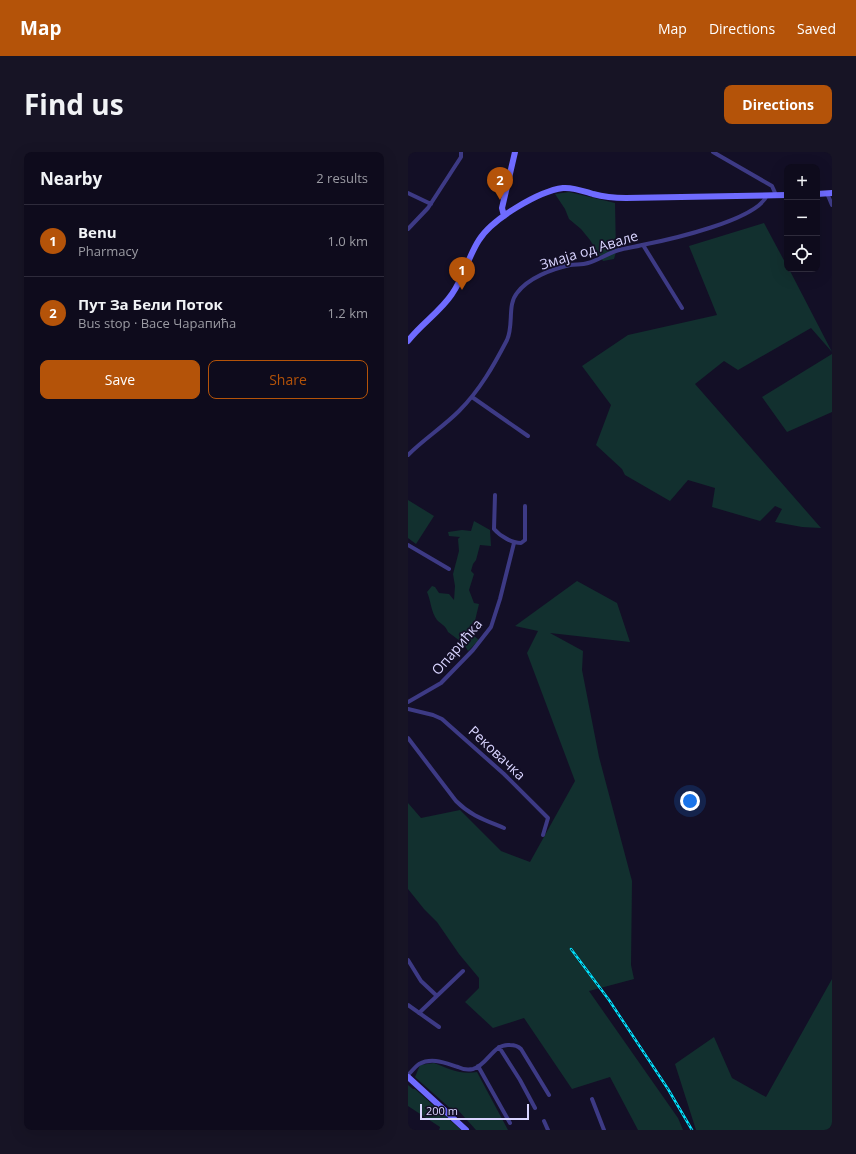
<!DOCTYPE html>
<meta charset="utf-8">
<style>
:root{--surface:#0e0b1c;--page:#171425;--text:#f1f3f6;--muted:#9b9ba3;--line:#2e2b3b;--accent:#b45309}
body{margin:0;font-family:"Open Sans",sans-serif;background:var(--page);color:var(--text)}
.controls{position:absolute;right:12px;top:12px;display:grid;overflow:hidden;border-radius:8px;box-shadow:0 4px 16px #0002}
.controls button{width:36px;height:36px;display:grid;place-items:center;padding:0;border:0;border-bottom:1px solid var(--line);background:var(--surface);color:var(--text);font:20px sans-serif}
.scale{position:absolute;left:12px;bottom:10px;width:109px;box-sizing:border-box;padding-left:4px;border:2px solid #d9d4ff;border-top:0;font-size:11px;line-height:14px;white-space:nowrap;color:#d9d4ff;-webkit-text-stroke:3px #130f26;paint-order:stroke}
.you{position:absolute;left:282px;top:649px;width:14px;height:14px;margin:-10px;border:3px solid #fff;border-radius:50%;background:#1a73e8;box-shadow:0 0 0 6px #1a73e833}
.badge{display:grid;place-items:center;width:26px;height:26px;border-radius:50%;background:var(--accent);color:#fff;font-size:13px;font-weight:700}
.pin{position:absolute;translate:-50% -33px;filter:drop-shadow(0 1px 2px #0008)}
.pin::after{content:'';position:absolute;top:21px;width:14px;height:12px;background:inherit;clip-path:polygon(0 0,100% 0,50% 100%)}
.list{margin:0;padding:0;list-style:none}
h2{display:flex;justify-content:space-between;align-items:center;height:52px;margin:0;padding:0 16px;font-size:17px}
h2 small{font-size:13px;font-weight:400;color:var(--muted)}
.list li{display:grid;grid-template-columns:26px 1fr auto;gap:12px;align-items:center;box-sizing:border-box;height:72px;padding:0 16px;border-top:1px solid var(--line)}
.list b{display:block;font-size:15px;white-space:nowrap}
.list p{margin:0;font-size:13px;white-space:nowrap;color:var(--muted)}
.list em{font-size:13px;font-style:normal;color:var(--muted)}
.actions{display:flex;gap:8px;padding:12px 16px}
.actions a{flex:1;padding:9px 0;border:1px solid var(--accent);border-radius:8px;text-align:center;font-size:14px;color:var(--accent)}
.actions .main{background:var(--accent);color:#fff}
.icon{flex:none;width:22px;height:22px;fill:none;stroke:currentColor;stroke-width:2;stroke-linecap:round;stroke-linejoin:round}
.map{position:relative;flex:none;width:424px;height:978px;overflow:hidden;border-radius:8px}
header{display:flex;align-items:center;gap:24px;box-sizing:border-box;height:56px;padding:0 20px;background:var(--accent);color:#fff}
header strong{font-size:19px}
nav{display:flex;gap:22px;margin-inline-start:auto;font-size:14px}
.intro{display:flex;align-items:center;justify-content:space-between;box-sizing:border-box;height:96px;padding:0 24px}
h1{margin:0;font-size:28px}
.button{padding:10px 18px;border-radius:8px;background:var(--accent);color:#fff;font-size:14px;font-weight:700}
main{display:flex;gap:24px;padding:0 24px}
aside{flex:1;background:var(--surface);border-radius:8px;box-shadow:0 4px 16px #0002}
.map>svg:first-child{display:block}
</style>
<header>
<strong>Map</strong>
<nav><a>Map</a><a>Directions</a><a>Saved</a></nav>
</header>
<div class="intro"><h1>Find us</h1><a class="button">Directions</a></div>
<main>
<aside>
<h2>Nearby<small>2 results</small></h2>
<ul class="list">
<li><span class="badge">1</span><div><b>Benu</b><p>Pharmacy</p></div><em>1.0 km</em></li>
<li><span class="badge">2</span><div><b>Пут За Бели Поток</b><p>Bus stop · Васе Чарапића</p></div><em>1.2 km</em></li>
</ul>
<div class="actions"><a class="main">Save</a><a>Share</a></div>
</aside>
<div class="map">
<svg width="424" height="978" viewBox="0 0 424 978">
<rect width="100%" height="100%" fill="#130f26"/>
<path fill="#12302f" d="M161,40L207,51L208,100L206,107L195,109L182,88L173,77L161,67L157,57L147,42Z
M356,71L379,114V117H381L424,200L403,176L330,218L316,209L287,232L413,376L394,375L367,370L374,357L367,354L352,369L304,355L307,336L280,328L262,349L217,323L214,317L188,293L203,253L174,214L220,183L309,163L281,94Z
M424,202V260L379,280L354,245Z
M0,348L26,364L8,392L0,386Z
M66,369L82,378L83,394L72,393L68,408L65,412L63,419L66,422L61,438L66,451L71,452L65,477L66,484L71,488L60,499L56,492L40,480C38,474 33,472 29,468C23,460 23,449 19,440L24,434L27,435L31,441L41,442L46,448L47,434L45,422L51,399L50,387L52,385L41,384L40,380L54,378L63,379Z
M169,429L209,451L222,490L142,481L175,499L174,518L191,605L224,729L223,813L226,827L181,839L270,966L275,978H230L202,925L164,937L116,866L85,876L57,850L71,836V826L51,802L29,770L16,757L0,737V651L13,666L52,658L93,699L122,710L167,629L119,501L130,479L107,474Z
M424,827V978H288L267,912L306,885L324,926L358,945Z
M26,911C41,917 53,923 69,920L100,978H68L49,957L44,958L7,925L12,913Z
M0,933L5,937H7L53,978H31L32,975L0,954Z"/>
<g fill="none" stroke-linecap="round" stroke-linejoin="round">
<path stroke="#3d3a85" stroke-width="4" d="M305,0L364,34L368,43
M0,41L23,52
M419,41L424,53
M0,77L20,56L53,5V0
M235,93L274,156
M64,245L120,284
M0,303C16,287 35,275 51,259C72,238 86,213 99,188C106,173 99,153 109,141C120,126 144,117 162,113C168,112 174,113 180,111C191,108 200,101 211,98C218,96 227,95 234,93C260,88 350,68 359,43
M87,343L86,377C92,384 104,391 113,391L117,388V354
M0,393L41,417
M0,550L33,531L65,498L83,475L92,447L106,391
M0,557L25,563L34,567L96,622L140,666L135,683
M0,586L48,649C63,664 77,668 96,676
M0,808L13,829L29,844
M0,853L31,875
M11,861L55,819
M91,895L112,928L127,956
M70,914L102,971
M0,923C3,920 7,915 11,912C24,905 37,911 50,915C54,917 60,918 65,917C80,913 85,891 102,893C107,893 110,894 113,897L141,943
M184,947L196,978
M136,969L140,978"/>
<path stroke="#6f6bff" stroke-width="6" d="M409,42L424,41
M96,64L94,56L107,0
M0,189C13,172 32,160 44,142C56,125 60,105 71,88C84,67 131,39 155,36C165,35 175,39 185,42C196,45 207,46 218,46L379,43
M0,925L58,978"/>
<g stroke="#00e5ff" stroke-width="2.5">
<path id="rail" d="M163,797L201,848L260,937L284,978"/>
</g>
<use href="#rail" stroke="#130f26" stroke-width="1" stroke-dasharray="3" stroke-linecap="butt"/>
</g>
<g text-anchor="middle" stroke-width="3.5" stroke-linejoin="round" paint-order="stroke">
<g font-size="14" fill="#d9d4ff" stroke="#130f26">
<text transform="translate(181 98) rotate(-17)" y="5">Змаја од Авале</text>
<text transform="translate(49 495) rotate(-49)" y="5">Опарићка</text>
<text transform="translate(89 601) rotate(43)" y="5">Рековачка</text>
</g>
</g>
</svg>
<div class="controls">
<button>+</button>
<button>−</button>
<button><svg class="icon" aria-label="locate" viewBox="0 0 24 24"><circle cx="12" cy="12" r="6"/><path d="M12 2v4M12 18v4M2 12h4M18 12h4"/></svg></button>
</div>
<div class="scale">200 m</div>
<div class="you"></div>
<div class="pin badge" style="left:54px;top:138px">1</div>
<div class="pin badge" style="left:92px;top:48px">2</div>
</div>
</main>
